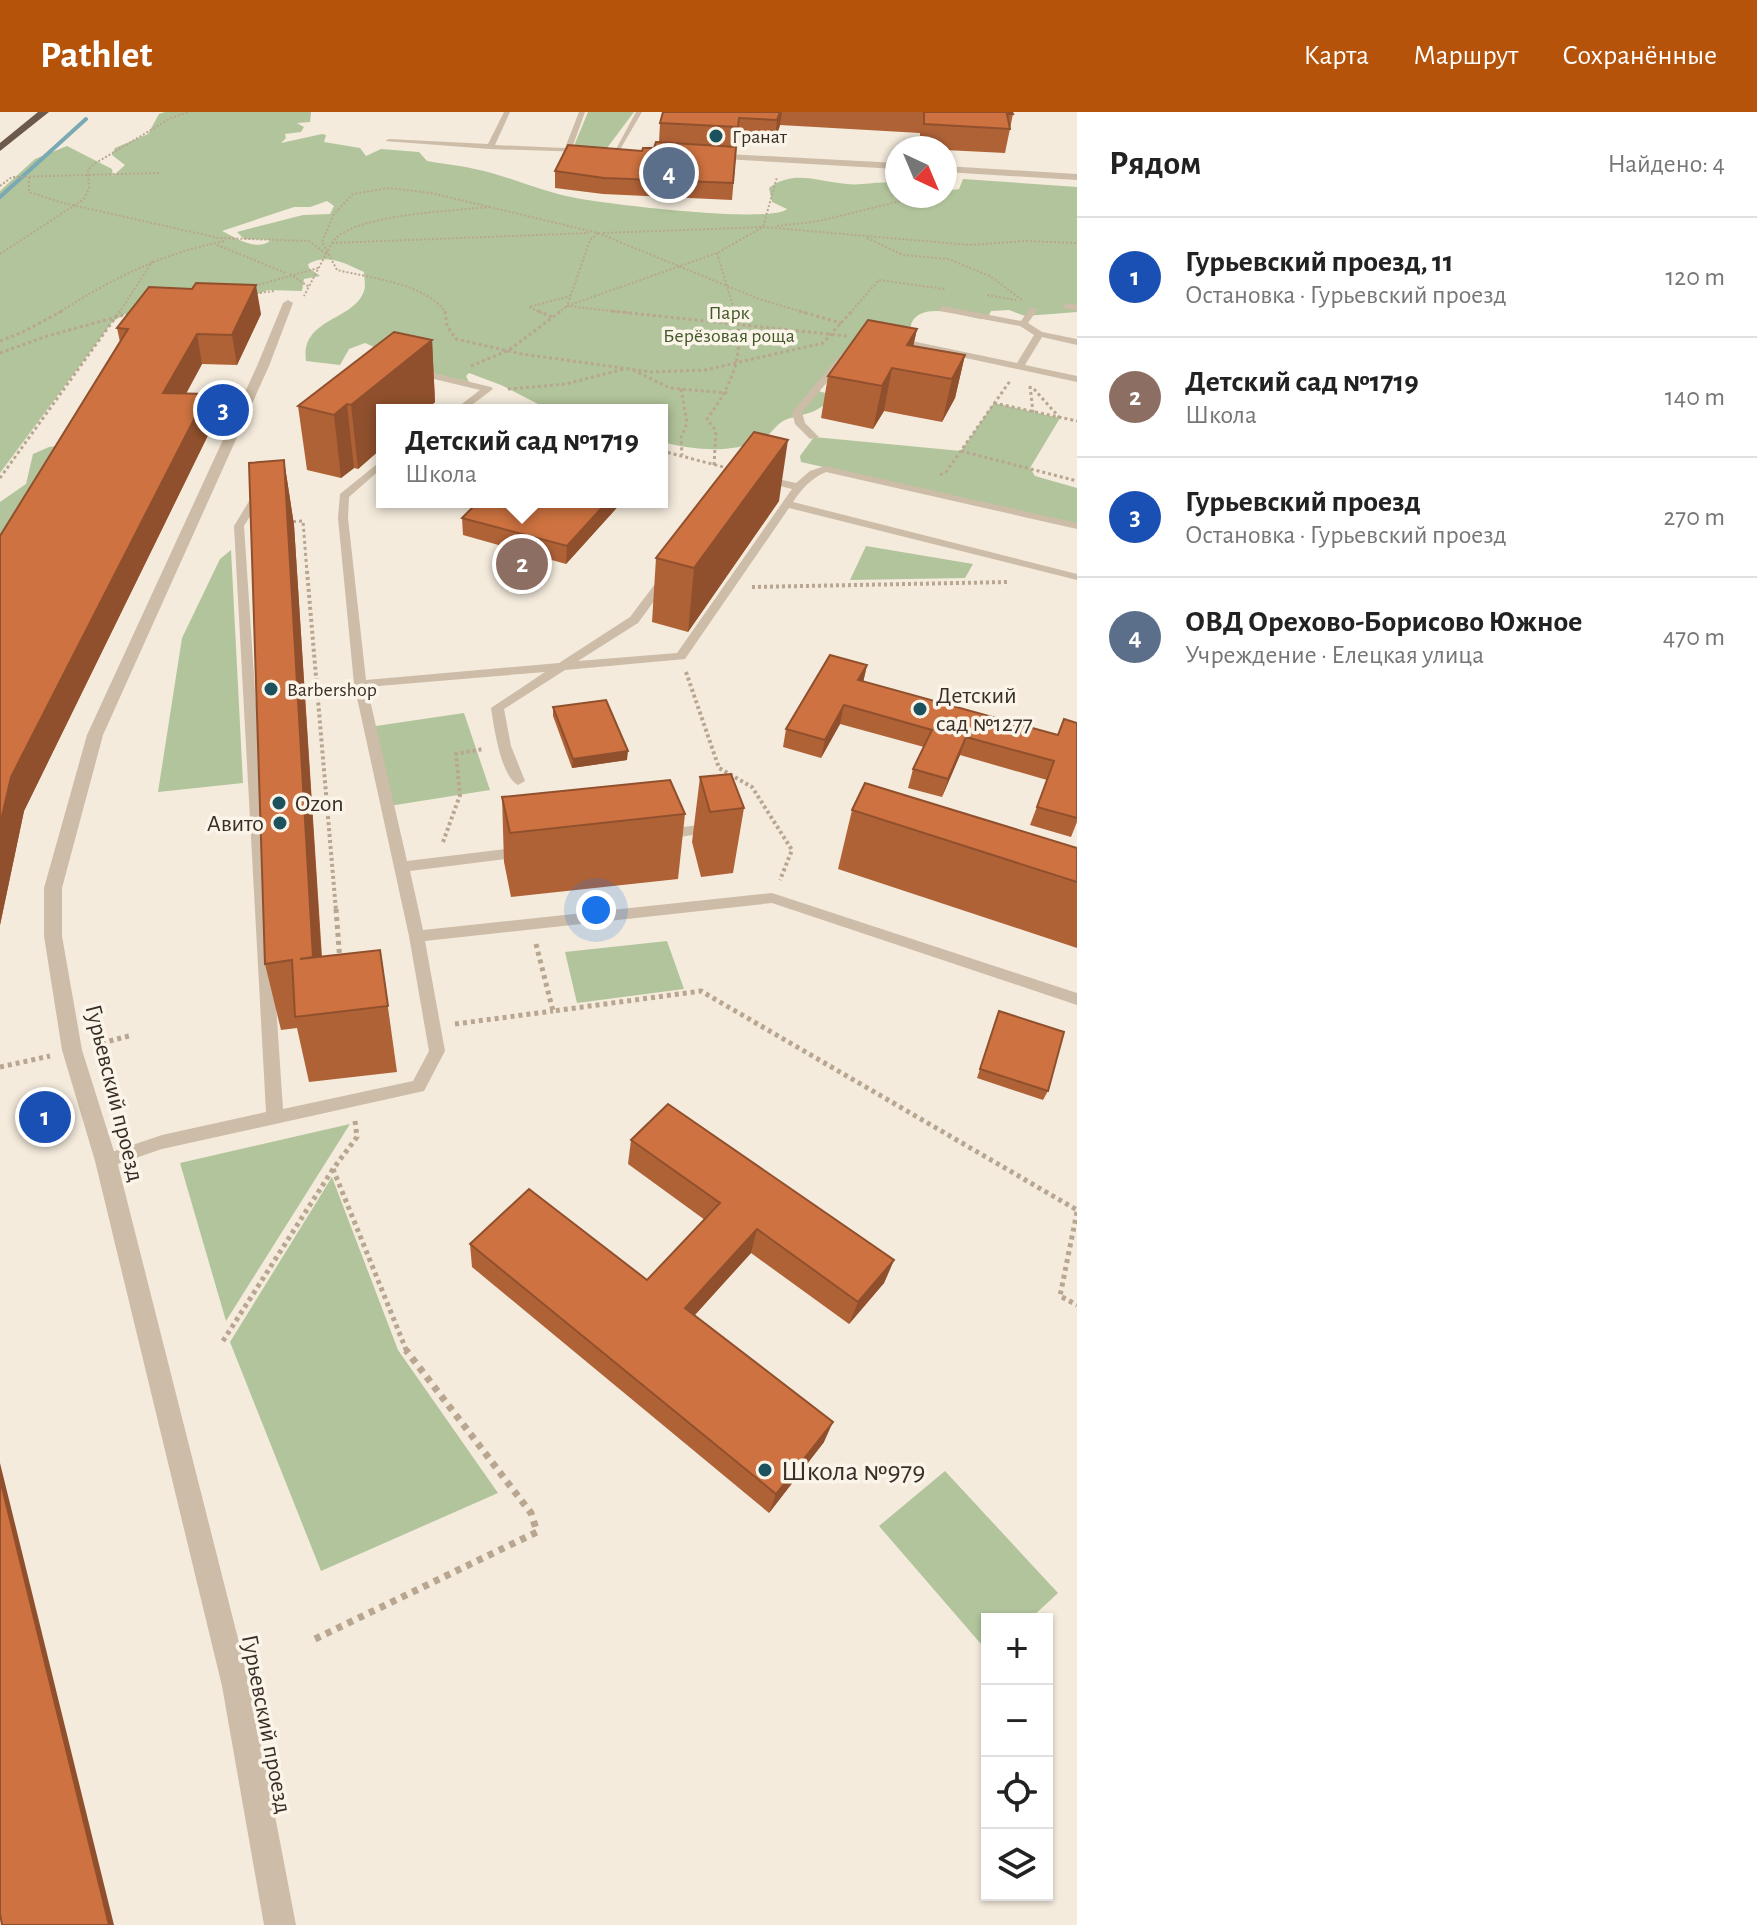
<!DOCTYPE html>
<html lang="ru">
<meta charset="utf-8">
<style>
:root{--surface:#fff;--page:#f2f2f2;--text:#222;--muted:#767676;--line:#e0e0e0;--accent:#b45309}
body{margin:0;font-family:"Alegreya Sans",sans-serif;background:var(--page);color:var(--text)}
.controls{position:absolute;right:24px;bottom:24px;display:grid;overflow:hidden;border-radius:0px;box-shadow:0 2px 6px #0004}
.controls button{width:72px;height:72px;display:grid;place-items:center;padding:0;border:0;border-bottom:2px solid var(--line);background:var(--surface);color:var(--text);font:40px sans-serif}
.compass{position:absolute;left:885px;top:24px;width:72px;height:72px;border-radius:50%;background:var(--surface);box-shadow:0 2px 6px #0004;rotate:136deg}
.you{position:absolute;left:596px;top:798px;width:28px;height:28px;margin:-20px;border:6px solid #fff;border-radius:50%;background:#1a73e8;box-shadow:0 0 0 12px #1a73e833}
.badge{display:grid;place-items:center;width:52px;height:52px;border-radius:50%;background:var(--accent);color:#fff;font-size:26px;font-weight:700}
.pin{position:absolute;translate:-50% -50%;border:4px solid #fff;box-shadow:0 2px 8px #0006}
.popup{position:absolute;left:376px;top:292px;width:292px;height:104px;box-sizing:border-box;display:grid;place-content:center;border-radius:0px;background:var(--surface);filter:drop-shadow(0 2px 6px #0005);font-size:26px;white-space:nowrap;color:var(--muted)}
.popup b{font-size:30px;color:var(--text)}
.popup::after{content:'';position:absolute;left:50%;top:100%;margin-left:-16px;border:16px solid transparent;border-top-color:var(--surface)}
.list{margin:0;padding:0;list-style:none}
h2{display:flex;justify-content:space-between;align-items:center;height:104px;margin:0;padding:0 32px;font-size:34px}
h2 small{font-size:26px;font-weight:400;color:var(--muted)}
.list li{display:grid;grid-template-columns:52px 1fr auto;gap:24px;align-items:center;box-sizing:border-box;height:120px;padding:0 32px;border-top:2px solid var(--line)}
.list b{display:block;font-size:30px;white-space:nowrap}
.list p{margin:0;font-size:26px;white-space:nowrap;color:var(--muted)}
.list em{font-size:26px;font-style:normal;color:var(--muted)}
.icon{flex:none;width:44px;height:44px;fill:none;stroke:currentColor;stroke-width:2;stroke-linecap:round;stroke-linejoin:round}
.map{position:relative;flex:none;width:1077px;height:1813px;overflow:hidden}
header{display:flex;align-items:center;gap:48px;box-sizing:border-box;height:112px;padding:0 40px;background:var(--accent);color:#fff}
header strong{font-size:38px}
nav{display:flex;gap:44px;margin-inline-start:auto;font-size:28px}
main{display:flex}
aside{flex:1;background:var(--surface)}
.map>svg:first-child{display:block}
</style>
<header>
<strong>Pathlet</strong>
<nav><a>Карта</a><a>Маршрут</a><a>Сохранённые</a></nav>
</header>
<main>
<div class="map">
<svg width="1077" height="1813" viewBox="0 0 1077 1813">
<rect width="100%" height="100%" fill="#f4ebdc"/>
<path fill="#b2c49b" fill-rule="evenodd" d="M165,0H311L310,10L297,11L304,15L301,20L285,22L286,26L281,31L322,22L326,23L324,30L360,36L366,44L381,37L419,40L427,49C443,52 459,53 475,57C509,64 542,80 576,86C606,92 772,112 787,97L772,90L769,76C794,57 819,70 847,72C865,74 879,68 897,72V84H945V79L959,77L963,67L1077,75V200L1025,204L1009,198L991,199L987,207H981C964,204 923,189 912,210C910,215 909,224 908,229L831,263L818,279L833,283C818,303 807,300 785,308C776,312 770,324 761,328C729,342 695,338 662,330V298H537L538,292L501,273L469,261L466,264L469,270L436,262L365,231L349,237L340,253L306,249C300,206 354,209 364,179C366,174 364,165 364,160C344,151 328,141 308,152L309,156L320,164L304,167L302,179L268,178L245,187L129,200L113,209L0,361V79L35,47L67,34L112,57L113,64L125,53L112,43L115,36L148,22L159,2ZM327,89L334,94L330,102L303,103L237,120L244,127L271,128C257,140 238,127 222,119L294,95H310Z
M588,0H634L607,36L574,34Z
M994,291L1060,306L1030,356L1035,364L1077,376V412L801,350L800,344L814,325L961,339Z
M64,333L0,460V390L26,372L33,342L49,335Z
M866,434L973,452L965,466L850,468Z
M231,438L243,671L158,680L182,526L220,447Z
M464,601L490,678L389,694L369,615Z
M667,829L684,877L577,891L565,840Z
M350,1012L226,1209L180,1051Z
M332,1065L398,1238L498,1381L321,1459L230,1230Z
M945,1359L1058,1481L1030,1507H987V1539L879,1414Z"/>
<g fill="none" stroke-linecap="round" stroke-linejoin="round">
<path stroke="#79aab3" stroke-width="4" d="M0,85L86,7"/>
<path stroke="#b9a691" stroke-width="2" stroke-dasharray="2 2" stroke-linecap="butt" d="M29,65V80L63,91L219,126L309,129L326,142L304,184
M0,74L12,65L160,61
M777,114L819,109L921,84
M598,121L590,128L567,194L630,201
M603,121L763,115L970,133L1025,129L1077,131
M867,126L903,143L948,147L990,164L1022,188
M332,131L589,121
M217,133L286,161
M717,141L735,201
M0,142L84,87L89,76L88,58L94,52L171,6L189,0
M326,142C330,135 334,126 341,122C371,102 451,99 489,95
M290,162L309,175
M251,175L318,156
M252,182L274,179
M987,183L1016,188
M58,201C111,167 163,141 225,129
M119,201L154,147
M446,201C426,171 370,166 337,158L322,130L334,102L353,82L389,76L431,81L598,121L759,187L806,201
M542,201L529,195L570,184
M558,201L567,194L717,141L763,115L777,65
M850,201L879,168L945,177"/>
<path stroke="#b9a691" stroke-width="3" stroke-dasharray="3 3" stroke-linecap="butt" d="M445,199L447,214L456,227L522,242L651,260L705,258L823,231L841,211
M538,199L552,205
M611,199L847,224
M799,199L841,211
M841,211L852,199
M0,229L23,220L62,199
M0,241L44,225L131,201
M471,254L509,238L561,199
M633,258L670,276L727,281
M1030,274L1033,300
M508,277L566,272L624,257
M681,277L687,311L681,326L682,343
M1034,277L1059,305
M994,291L1077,309
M662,339L731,357
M961,339L1077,369
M714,353L716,319L707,307C732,273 746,242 735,199
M940,363L946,360L1010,269
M0,366L120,199
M287,410L303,409L307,461"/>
<path stroke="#b9a691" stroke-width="4" stroke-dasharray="3 3" stroke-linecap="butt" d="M307,459L336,799
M752,475L1010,470
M686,560L719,656L752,675L792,738L780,768
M443,730L460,683L456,642L483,637"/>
<path stroke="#b9a691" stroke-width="5" stroke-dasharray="4 4" stroke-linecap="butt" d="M336,797L340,850
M536,832L553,899L701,879L1077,1098
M455,912L553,899
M94,933L129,924
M0,955L50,944
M355,1009L357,1025L333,1057L407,1240
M1077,1100L1060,1184L1077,1193
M223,1229L333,1057"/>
<path stroke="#b9a691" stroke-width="7" stroke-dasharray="6 6" stroke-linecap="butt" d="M315,1527L537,1420L531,1401L406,1238"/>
<path fill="#cdbca7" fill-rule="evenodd" d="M504,0H510L495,33L565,36L579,0H585L572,36L616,37L636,0H642L618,41L490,37L385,29L389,27L488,32Z
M1067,191L1077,193V199L1064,196L1063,194Z
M943,194L1021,209L1030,196H1036L1037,198L1028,211L1042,220L1077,227V233L1042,225L1025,253L1077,264V270L910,234L905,244H899L902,231L907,228L1017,251L1034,223L1020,214L940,199L939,197Z
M842,241L850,243L802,300L805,311L819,325L810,327L795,312L792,300Z
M412,256L491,275L493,277L465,298H454L480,278L409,261V257Z
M382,348V356L349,385L348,406L366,568L559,551L630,505L661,464L665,463L671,466L638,511L578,549L677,541L792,377L756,368L755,366L760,363L796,371L810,359L825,354L1077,411V417L826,360C811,366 801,378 793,390L1077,462V468L789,396L685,547L565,558L504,597L511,634L525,669L518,673C501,665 494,615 491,596L545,560L367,575L407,749L523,735L530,740L523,745L410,759L423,818L772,781L1077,881V893L772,791L425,829L445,939L424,979L162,1037L106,1056L100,1054L97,1049L100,1044L162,1023L266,1000L234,414L257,376L266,378L244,414L283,997L413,969L429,939L409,824L354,572L338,406L340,382Z
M713,711L720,716L718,719L661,728L654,723L661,718Z"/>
<path fill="#cdbca7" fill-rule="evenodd" d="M709,41L897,51V57L706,46Z
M945,54L1077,62V68L945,60Z
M288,188L293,191L269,254L103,623L62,776V824L82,938L117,1049L250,1574L296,1813H264L222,1574L95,1049L62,938L44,824V776L87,623L257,254L283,191Z"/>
<path fill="#6b594b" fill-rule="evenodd" d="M38,0H49L0,39V31Z"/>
</g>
<path fill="#b06237" d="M663,0H1012L1013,2L1005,41L945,38V36H920V21L780,13L774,32L737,30L732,88L603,82L555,76V59L654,36L659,30L660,11Z
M192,177L261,202L237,253L202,252L186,282H207L213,313L24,699L0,813V424L120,230L117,216Z
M917,217L913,234L965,243L955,286L942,310L884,299L873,317L821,306L828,264Z
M432,228L435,290L426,298H382V336L358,357L354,356L341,366L307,358L298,294Z
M284,348L294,413L322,845L380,838L397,960L309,970L297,916L281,918L265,852Z
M779,389L688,520L652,510L656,446Z
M478,390H622L566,452L463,423L462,406Z
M867,553L863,570L1058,623L1077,611V710L1071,725L1030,713L1047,668L960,643L942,685L908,676L913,657L924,635L840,612L821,646L783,635L786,617Z
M553,595L627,648L572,656L553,604Z
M700,665L744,696L733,761L701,765L692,730Z
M502,685L685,702L678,767L511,785L504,750Z
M852,698L1077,736V836L838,757Z
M999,899L1048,979L1043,988L977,966Z
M631,1028L894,1148L884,1171L849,1212L751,1141L695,1203L824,1330L769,1401L472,1155L470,1132L647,1168L705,1108L628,1052Z"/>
<path fill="#90502d" d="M780,0H782L780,13L774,32L777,8Z
M256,173L261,202L237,253L232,223Z
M917,217L908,258L907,233Z
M197,222L202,252L169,312L163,281Z
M432,228L435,290L426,298H382V336L358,357L351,293Z
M965,243L955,286L942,310L952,267Z
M892,256L884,299L873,317L882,274Z
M207,282L213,313L24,699L0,813V713L11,665Z
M347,292L354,356L341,366L334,303Z
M788,328L779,389L688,520L694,456Z
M284,348L294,413L325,901L313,845Z
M607,390H622L566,452L567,434Z
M867,553L863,571L858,568Z
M844,593L840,612L821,646L825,628Z
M966,625L960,643L942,685L948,667Z
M628,639L627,648L572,656L573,647Z
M757,1117L751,1141L681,1218L685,1196Z
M894,1148L884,1171L849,1212L858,1190Z
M833,1310L824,1330L769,1401L776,1382Z
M0,1351L114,1813H109L0,1367Z"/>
<path fill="#cd7240" stroke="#90502d" stroke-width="2" d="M663,0H780L777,8L739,6L738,15L660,11Z
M924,0H1012L1013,2H1007L1010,17L924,12Z
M656,30L736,35L733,71L604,66L555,59L568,33L642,39L643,36H654Z
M196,171L256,173L232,223L197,222L163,281L207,282L11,665L0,713V424L128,217L117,216L149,175L192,177Z
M868,208L917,217L907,233L965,243L952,267L892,256L882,274L828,264Z
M394,220L432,228L351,293L347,292L334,303L298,294Z
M754,320L788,328L694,456L656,446Z
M284,348L313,845L300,847L380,838L388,894L295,905L292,848L265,852L249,351Z
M478,390H607L567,434L462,406Z
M830,543L867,553L858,568L1058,623L1064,607L1077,611V706L1037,695L1054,649L966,625L948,667L913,657L932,618L844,593L825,628L786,617Z
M606,588L628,639L573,647L553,595Z
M731,662L744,696L710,700L700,665Z
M670,668L685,702L510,721L502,685Z
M865,671L1077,736V770L852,698Z
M999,899L1064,920L1048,979L980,957Z
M668,992L894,1148L858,1190L757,1117L685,1196L833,1310L776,1382L470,1132L529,1077L647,1168L720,1091L631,1028Z
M0,1367L109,1813H2L0,1802Z"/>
<g fill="#1b525d" stroke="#fbf4e9" stroke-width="3">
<circle cx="716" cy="24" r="8"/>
<circle cx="271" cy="577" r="8"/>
<circle cx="920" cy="597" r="8"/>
<circle cx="279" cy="691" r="8"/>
<circle cx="280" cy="711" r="8"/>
<circle cx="765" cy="1358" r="8"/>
</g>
<g text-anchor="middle" stroke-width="7" stroke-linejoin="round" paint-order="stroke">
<g font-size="20" fill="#392f28" stroke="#fbf4e9" text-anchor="start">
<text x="732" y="31">Гранат</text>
<text x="287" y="584">Barbershop</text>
</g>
<g font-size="20" fill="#43592a" stroke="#fbf4e9">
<text x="729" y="207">Парк<tspan x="729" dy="23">Берёзовая роща</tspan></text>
</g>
<g font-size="24" fill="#392f28" stroke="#fbf4e9" text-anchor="start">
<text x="936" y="591">Детский<tspan x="936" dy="28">сад №1277</tspan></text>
<text x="295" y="699">Ozon</text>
<text x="264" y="719" text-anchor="end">Авито</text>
</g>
<g font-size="24" fill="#392f28" stroke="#fbf4e9">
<text transform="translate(115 981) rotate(76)" y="8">Гурьевский проезд</text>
<text transform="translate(267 1612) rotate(79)" y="8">Гурьевский проезд</text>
</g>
<g font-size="28" fill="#392f28" stroke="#fbf4e9" text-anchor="start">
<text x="781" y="1368">Школа №979</text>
</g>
</g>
</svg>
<div class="controls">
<button>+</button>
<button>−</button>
<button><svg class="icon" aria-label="locate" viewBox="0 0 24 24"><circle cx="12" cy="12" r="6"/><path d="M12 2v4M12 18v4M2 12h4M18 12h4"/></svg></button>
<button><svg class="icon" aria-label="layers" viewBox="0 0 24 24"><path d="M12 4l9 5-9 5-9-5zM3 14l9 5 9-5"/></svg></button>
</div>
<svg class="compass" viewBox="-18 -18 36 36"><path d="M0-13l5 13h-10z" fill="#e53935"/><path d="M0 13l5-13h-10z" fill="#767676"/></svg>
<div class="you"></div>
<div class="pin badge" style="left:45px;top:1005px;background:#1a4fb4">1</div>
<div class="pin badge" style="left:522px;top:452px;background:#8d6e63">2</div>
<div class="popup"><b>Детский сад №1719</b>Школа</div>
<div class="pin badge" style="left:223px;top:298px;background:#1a4fb4">3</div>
<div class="pin badge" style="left:669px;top:61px;background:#5c6f8a">4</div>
</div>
<aside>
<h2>Рядом<small>Найдено: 4</small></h2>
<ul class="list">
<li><span class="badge" style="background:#1a4fb4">1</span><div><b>Гурьевский проезд, 11</b><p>Остановка · Гурьевский проезд</p></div><em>120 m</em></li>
<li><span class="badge" style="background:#8d6e63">2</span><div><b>Детский сад №1719</b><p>Школа</p></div><em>140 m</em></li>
<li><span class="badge" style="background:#1a4fb4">3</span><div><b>Гурьевский проезд</b><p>Остановка · Гурьевский проезд</p></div><em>270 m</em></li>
<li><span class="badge" style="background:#5c6f8a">4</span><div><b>ОВД Орехово-Борисово Южное</b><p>Учреждение · Елецкая улица</p></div><em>470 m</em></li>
</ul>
</aside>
</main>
